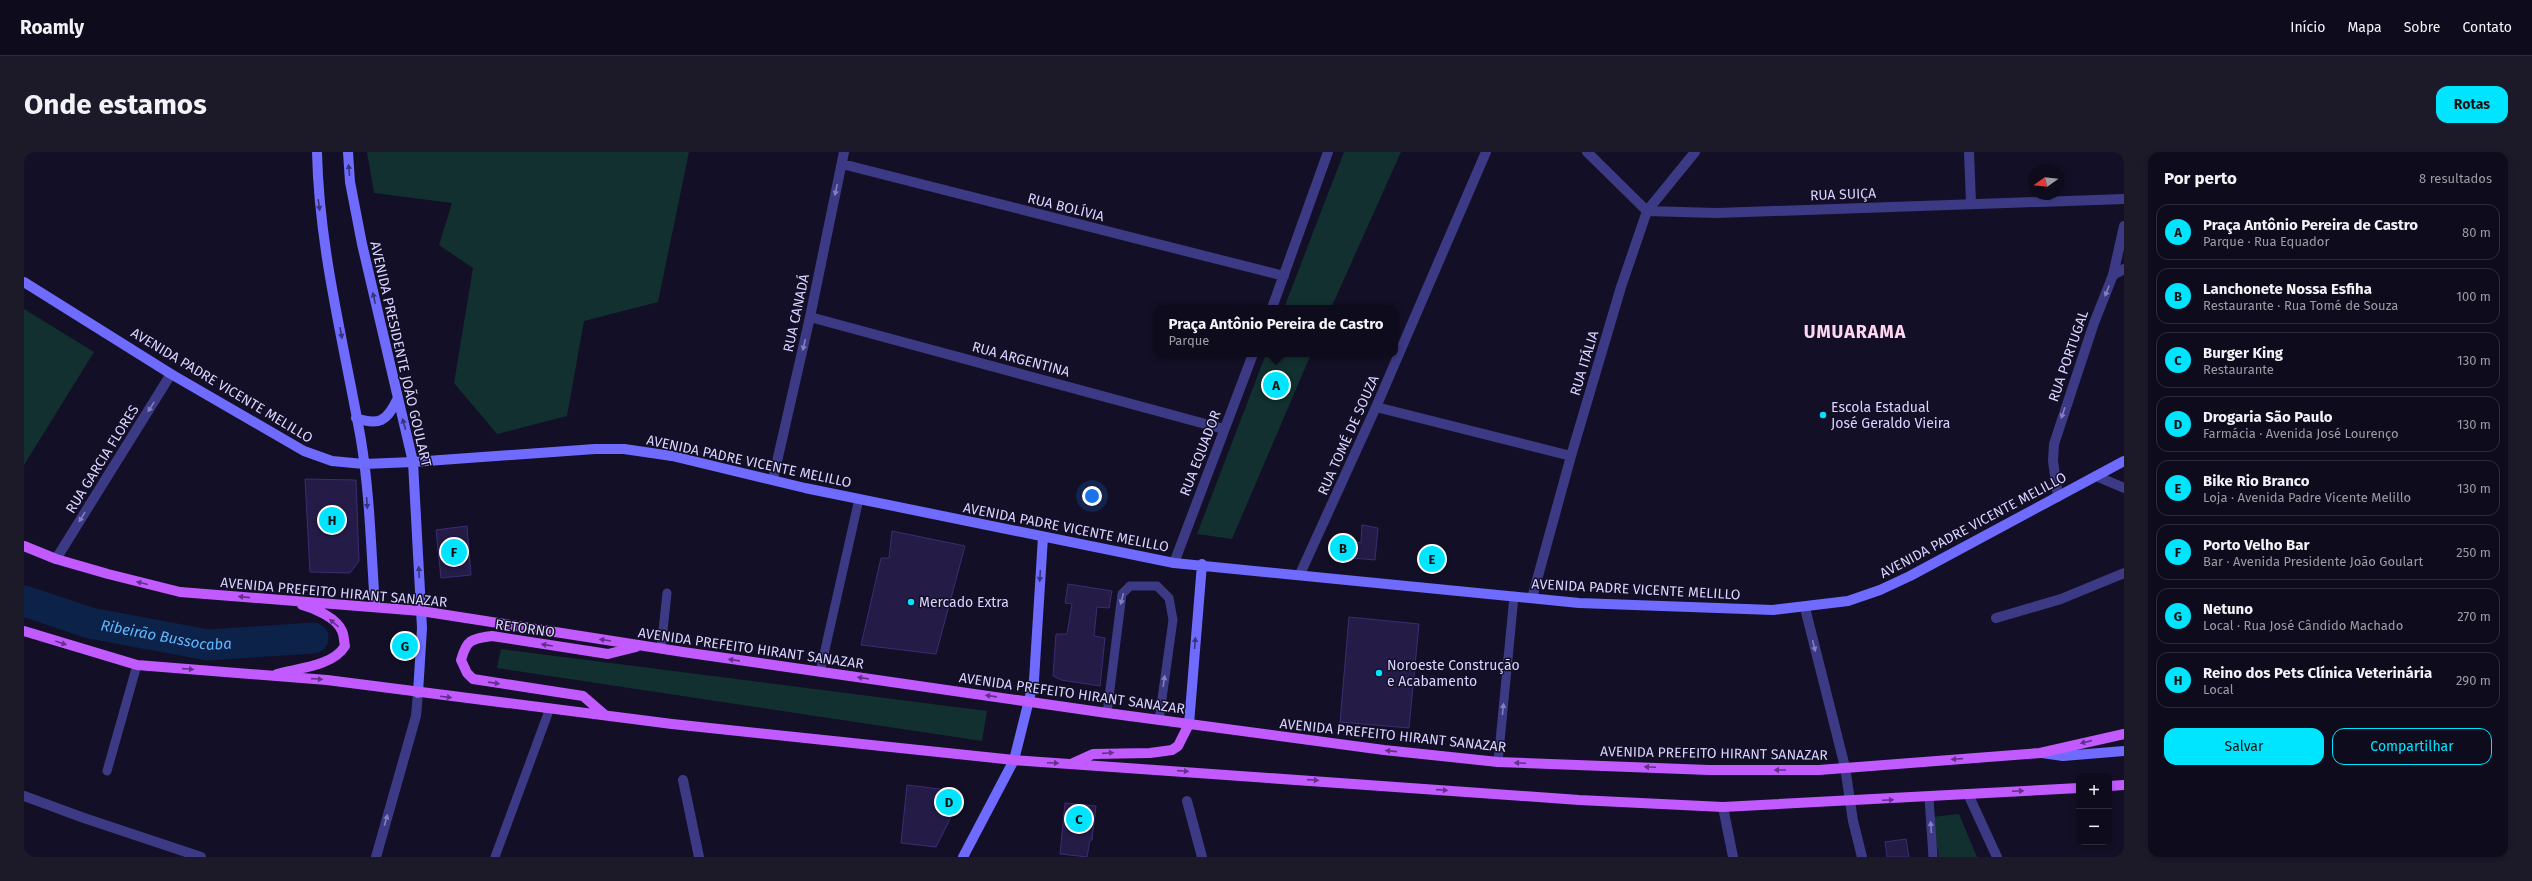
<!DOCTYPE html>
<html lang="pt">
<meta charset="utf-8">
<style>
:root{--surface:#0e0b1c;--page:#1c1929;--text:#f1f3f6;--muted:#9b9ba3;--line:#2e2b3b;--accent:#00e5ff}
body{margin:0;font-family:"Fira Sans",sans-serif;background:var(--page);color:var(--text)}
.controls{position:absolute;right:12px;bottom:12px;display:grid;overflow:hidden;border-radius:8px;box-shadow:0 2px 6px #0003}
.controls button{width:36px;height:36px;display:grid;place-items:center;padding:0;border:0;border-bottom:1px solid var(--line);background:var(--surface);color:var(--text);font:20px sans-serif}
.compass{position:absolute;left:2004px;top:12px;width:36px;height:36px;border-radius:50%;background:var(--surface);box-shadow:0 2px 6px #0003;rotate:255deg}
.you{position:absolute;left:1068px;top:344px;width:14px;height:14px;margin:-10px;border:3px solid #fff;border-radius:50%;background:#1a73e8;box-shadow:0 0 0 6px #1a73e833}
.badge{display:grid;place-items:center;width:26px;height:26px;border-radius:50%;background:var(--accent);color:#111;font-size:13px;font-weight:700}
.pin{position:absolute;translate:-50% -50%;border:2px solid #fff;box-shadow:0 1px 4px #0006}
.popup{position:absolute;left:1130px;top:153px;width:244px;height:52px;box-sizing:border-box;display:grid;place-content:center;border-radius:8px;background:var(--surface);filter:drop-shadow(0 1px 3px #0005);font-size:13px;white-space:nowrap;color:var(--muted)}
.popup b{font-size:15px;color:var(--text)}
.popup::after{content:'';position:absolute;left:50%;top:100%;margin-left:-8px;border:8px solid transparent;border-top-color:var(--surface)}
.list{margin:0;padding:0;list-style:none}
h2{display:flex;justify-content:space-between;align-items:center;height:52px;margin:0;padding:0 16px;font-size:17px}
h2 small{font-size:13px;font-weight:400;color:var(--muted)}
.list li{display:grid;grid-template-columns:26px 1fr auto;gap:12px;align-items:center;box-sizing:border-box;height:56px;margin:0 8px 8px;padding:0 8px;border:1px solid var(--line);border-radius:12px}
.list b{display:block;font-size:15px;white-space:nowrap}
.list p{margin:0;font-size:13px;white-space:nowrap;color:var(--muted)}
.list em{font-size:13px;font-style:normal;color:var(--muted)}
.actions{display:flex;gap:8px;padding:12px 16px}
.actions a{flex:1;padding:9px 0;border:1px solid var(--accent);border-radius:12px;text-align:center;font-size:14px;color:var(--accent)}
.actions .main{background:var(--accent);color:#111}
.map{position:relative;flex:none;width:2100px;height:705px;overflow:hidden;border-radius:12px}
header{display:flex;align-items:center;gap:24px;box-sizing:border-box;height:56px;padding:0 20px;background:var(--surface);border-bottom:1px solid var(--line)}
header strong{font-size:19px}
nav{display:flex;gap:22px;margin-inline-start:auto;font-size:14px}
.intro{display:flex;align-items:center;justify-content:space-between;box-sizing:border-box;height:96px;padding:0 24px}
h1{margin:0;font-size:28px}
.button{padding:10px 18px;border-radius:12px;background:var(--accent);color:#111;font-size:14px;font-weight:700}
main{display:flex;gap:24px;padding:0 24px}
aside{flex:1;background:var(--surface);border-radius:12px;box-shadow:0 2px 6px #0003}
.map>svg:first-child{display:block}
</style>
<header>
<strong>Roamly</strong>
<nav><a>Início</a><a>Mapa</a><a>Sobre</a><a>Contato</a></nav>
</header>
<div class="intro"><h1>Onde estamos</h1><a class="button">Rotas</a></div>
<main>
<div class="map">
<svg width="2100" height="705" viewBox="0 0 2100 705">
<rect width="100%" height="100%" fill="#130f26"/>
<path fill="#12302f" d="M343,0H665L634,150L560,169L543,264L473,282L430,231L449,116L415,93L428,51L350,41Z
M1320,0H1377L1307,156H1260Z
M0,157L70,200L0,313Z
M1242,202H1287L1208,387L1173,382Z
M477,497L963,559L958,589L473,516Z
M1935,662L1953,705H1915L1907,665Z"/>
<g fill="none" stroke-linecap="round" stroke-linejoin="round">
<path stroke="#0c2248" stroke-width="31" id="s1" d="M0,449L66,471L184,493L289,486"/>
</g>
<path fill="#241b47" stroke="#3b2d73" d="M281,327L332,328L335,409L326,421L286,420Z
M1338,373L1354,376L1351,408L1328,406L1327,408L1306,401L1312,386L1337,391Z
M443,374L447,423L417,426L412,378Z
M868,379L941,394L912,502L837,493L857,406H865Z
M1044,432L1088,439L1085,456L1073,455L1070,484L1081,486L1076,534L1037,528L1029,524L1032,482H1043L1048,452L1041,451Z
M1325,465L1395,472L1385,576L1316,570Z
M883,633L932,639L936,647L912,695L877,691Z
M1041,651L1072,654L1068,688H1066L1063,705L1036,702Z
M1882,687L1885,705H1863L1861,690Z"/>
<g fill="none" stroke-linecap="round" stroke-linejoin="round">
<path stroke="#3d3a85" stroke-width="9" d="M637,497L643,441
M796,520L835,347
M1083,561L1098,442L1106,434H1133L1145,446L1149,468L1135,568
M1474,610L1490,444
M83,619L113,513
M1905,646L1909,705
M471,705L526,556"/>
<path stroke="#3d3a85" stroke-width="10" d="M1563,0L1623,59L1693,61L2100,47
M1945,0L1947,51
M818,12L1260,124
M2089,123L2100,117
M1248,156L1304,0
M786,165L1200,277
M1352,255L1547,304
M2072,324L2100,336
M749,327L786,165L820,0
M32,407L147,222
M1150,411L1229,202
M1276,422L1352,255L1462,0
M1508,446L1547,304L1597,135L1623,59L1671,0
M1781,456L1821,615L1829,669L1838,705
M1972,466L2037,447L2100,421
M659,628L675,705
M1944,642L1973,705
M1163,649L1178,705
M1699,655L1709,705"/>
<path stroke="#3d3a85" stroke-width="10" d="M2034,345L2029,309L2030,292L2070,171L2089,123L2100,74
M0,644L60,666L177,705
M352,705L392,564L394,541"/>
<path stroke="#6f6bff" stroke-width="10" d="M293,0C295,97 320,192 337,288C346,343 347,399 351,454
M324,0L326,30L338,92L389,310L398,476L394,541
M0,130L147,222L280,299L308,309L340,312L389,310L571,297H600L648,304L781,336L1150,411L1555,451L1749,458L1824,449L1856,438L1886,424L2100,309
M332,266C355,274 363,269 373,248
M1165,572L1178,412
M2018,601L2039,604L2100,599
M939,705L990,608L1010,528L1019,385"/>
<path stroke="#c25bff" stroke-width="10" d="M0,394L32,407L84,422L156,440L397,459L659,500L1083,561L1360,598L1474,610L1685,618H1795L2016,601L2100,582
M0,479L113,513L303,528L648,572L990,608L1555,648L1699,655L2055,636
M253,522C275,516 309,514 321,494C320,490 320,483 318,479C313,466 290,456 278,453
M581,563L559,544L449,527L443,521L437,508C443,487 447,487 468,484L584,502L612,495
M1049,611L1069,602L1126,601L1148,598L1154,594L1165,572
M2085,634L2100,633"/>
</g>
<defs><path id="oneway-solid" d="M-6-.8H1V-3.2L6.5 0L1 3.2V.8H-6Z"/></defs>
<g fill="#38347d">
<use href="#oneway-solid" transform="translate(325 18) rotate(-95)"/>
<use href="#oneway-solid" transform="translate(295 53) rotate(82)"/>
<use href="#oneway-solid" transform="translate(350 146) rotate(-103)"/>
<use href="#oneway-solid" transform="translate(317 181) rotate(80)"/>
<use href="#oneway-solid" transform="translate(380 272) rotate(-106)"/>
<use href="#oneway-solid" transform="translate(343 351) rotate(86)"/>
<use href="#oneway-solid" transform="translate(395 420) rotate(-92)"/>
<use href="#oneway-solid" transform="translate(1016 424) rotate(94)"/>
<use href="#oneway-solid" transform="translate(1171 491) rotate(-85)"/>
</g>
<g fill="#837fbc">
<use href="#oneway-solid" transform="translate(812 38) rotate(102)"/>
<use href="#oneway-solid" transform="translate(2083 139) rotate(112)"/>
<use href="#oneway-solid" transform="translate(780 193) rotate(103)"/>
<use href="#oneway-solid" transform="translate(127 255) rotate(122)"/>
<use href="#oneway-solid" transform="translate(2039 261) rotate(109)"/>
<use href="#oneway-solid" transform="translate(58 365) rotate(122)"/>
<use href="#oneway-solid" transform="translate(1098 447) rotate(104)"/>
<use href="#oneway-solid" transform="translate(1790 494) rotate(76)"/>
<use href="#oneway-solid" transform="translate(1140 529) rotate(-82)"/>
<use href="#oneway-solid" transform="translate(1479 557) rotate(-84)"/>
<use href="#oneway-solid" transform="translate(362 668) rotate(-74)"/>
<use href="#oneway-solid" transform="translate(1907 675) rotate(-94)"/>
</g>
<g fill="#623188">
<use href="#oneway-solid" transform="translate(118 431) rotate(-166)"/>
<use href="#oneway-solid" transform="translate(220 445) rotate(-174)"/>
<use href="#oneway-solid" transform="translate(310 471) rotate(-139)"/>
<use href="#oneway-solid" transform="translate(581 488) rotate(-171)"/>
<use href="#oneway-solid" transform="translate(37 491) rotate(19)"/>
<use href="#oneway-solid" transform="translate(523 493) rotate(-171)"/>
<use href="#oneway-solid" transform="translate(710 508) rotate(-172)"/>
<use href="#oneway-solid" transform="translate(164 517) rotate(4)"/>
<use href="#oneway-solid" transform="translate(839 526) rotate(-172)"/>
<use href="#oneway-solid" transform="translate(293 527) rotate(4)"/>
<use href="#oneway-solid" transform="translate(470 531) rotate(8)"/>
<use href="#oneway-solid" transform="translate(967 544) rotate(-172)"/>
<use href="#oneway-solid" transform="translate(422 545) rotate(7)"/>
<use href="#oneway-solid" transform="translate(2062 590) rotate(167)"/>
<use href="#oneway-solid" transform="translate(1367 599) rotate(-174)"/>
<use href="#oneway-solid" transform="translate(1084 601) rotate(-4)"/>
<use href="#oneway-solid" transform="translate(1933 607) rotate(176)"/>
<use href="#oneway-solid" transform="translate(1029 611) rotate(3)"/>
<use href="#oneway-solid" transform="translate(1496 611) rotate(-178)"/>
<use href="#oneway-solid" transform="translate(1626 615) rotate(-178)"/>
<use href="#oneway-solid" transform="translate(1756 618) rotate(-180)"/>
<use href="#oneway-solid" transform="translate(1159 619) rotate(4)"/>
<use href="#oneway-solid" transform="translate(1289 628) rotate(4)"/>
<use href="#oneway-solid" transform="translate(1418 638) rotate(4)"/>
<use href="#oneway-solid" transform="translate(1994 639) rotate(-3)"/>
<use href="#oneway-solid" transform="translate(1864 648) rotate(-3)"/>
</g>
<g fill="#00e5ff" stroke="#130f26" stroke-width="1.5">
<circle cx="1799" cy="263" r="4"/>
<circle cx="887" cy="450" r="4"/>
<circle cx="1355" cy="521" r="4"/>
</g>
<g text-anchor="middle" stroke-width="3" stroke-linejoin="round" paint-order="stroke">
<g font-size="14" fill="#d9d4ff" stroke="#130f26">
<text transform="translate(1819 42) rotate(-2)" y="5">RUA SUIÇA</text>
<text transform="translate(1042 55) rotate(14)" y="5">RUA BOLÍVIA</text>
<text transform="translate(772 161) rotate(-78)" y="5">RUA CANADÁ</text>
<text transform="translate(377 202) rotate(77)" y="5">AVENIDA PRESIDENTE JOÃO GOULART</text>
<text transform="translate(2044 204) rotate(-71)" y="5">RUA PORTUGAL</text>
<text transform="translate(997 207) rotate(15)" y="5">RUA ARGENTINA</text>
<text transform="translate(1560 211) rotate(-73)" y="5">RUA ITÁLIA</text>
<text transform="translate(198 233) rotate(31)" y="5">AVENIDA PADRE VICENTE MELILLO</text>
<text transform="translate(1324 283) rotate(-66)" y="5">RUA TOMÉ DE SOUZA</text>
<text transform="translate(1176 301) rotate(-69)" y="5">RUA EQUADOR</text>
<text transform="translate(78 307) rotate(-58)" y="5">RUA GARCIA FLORES</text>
<text transform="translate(725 309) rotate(12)" y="5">AVENIDA PADRE VICENTE MELILLO</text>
<text transform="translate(1949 373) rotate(-28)" y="5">AVENIDA PADRE VICENTE MELILLO</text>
<text transform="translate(1042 375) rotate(11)" y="5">AVENIDA PADRE VICENTE MELILLO</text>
<text transform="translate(1612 437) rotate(3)" y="5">AVENIDA PADRE VICENTE MELILLO</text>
<text transform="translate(310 440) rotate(5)" y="5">AVENIDA PREFEITO HIRANT SANAZAR</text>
<text transform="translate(501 476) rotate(8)" y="5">RETORNO</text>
<text transform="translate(727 496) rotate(8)" y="5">AVENIDA PREFEITO HIRANT SANAZAR</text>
<text transform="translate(1048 541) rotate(8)" y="5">AVENIDA PREFEITO HIRANT SANAZAR</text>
<text transform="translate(1369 583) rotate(6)" y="5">AVENIDA PREFEITO HIRANT SANAZAR</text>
<text transform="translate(1690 601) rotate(1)" y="5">AVENIDA PREFEITO HIRANT SANAZAR</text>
</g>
<g font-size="14" fill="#d9d4ff" stroke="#130f26" text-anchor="start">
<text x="1807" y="260">Escola Estadual<tspan x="1807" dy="16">José Geraldo Vieira</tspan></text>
<text x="895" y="455">Mercado Extra</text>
<text x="1363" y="518">Noroeste Construção<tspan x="1363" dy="16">e Acabamento</tspan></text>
</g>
<g font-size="15" font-style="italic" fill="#62b6ff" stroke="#130f26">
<text dy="5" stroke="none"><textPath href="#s1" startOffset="147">Ribeirão Bussocaba</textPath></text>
</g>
<g font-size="18" font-weight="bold" letter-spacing="1" fill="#ffd6f0" stroke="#130f26">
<text x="1831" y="186">UMUARAMA</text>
</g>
</g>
</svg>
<div class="controls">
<button>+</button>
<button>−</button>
</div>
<svg class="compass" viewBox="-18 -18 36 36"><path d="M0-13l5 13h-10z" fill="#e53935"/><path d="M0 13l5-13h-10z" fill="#9b9ba3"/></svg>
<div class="you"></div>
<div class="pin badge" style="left:1252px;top:233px">A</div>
<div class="popup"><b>Praça Antônio Pereira de Castro</b>Parque</div>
<div class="pin badge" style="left:1319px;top:396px">B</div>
<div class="pin badge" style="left:1055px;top:667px">C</div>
<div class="pin badge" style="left:925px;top:650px">D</div>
<div class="pin badge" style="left:1408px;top:407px">E</div>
<div class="pin badge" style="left:430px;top:400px">F</div>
<div class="pin badge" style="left:381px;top:494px">G</div>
<div class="pin badge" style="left:308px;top:368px">H</div>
</div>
<aside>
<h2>Por perto<small>8 resultados</small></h2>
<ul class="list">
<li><span class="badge">A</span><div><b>Praça Antônio Pereira de Castro</b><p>Parque · Rua Equador</p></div><em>80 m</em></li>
<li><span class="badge">B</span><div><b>Lanchonete Nossa Esfiha</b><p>Restaurante · Rua Tomé de Souza</p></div><em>100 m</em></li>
<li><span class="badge">C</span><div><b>Burger King</b><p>Restaurante</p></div><em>130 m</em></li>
<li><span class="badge">D</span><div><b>Drogaria São Paulo</b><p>Farmácia · Avenida José Lourenço</p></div><em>130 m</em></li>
<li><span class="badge">E</span><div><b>Bike Rio Branco</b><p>Loja · Avenida Padre Vicente Melillo</p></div><em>130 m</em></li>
<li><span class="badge">F</span><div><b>Porto Velho Bar</b><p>Bar · Avenida Presidente João Goulart</p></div><em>250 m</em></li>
<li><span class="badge">G</span><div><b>Netuno</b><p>Local · Rua José Cândido Machado</p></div><em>270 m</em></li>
<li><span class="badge">H</span><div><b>Reino dos Pets Clínica Veterinária</b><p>Local</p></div><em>290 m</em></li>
</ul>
<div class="actions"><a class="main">Salvar</a><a>Compartilhar</a></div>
</aside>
</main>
